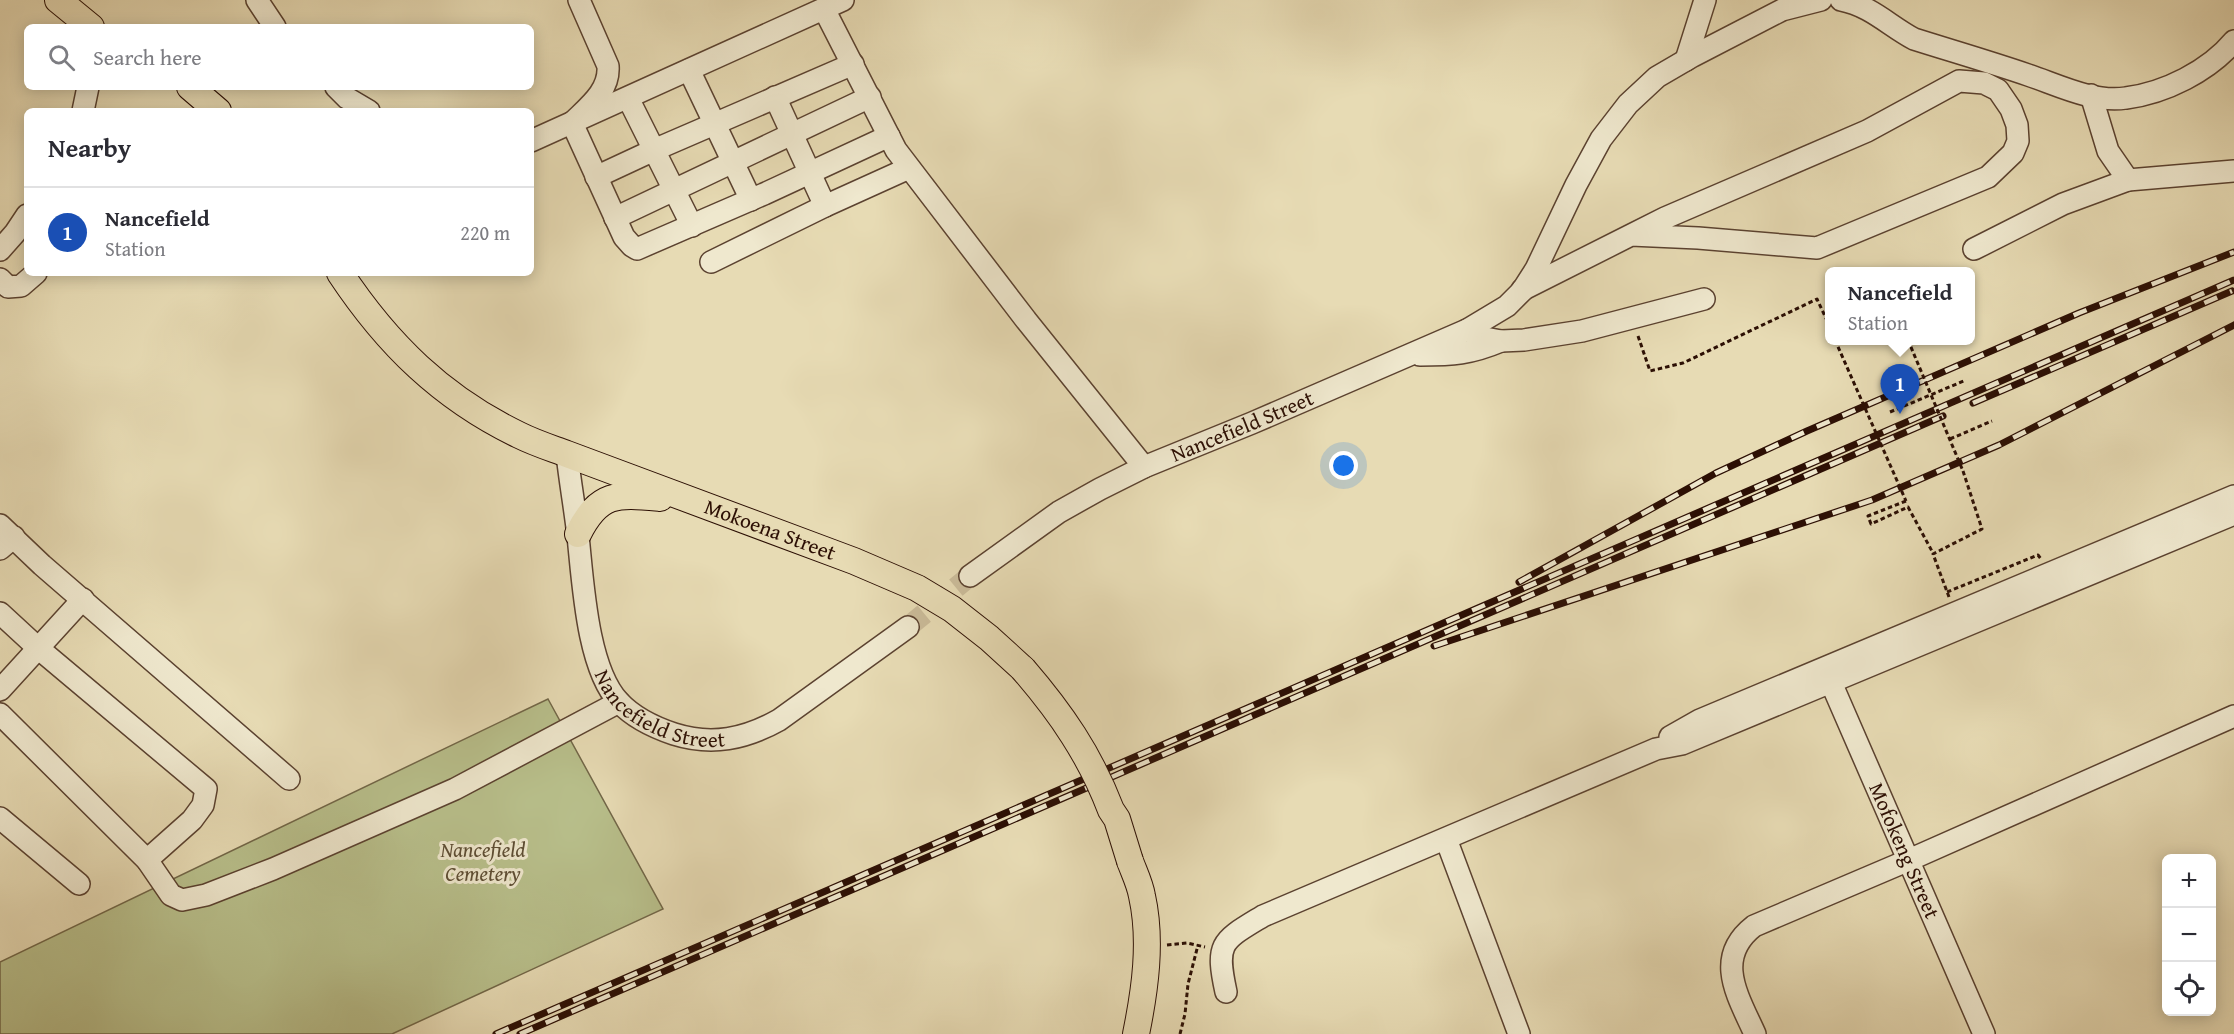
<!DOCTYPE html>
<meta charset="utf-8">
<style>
:root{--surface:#fff;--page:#f7f7f7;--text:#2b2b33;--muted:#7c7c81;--line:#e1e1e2;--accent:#0f766e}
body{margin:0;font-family:"Gentium Book Plus",serif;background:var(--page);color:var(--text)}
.controls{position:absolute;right:18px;bottom:18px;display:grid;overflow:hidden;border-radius:9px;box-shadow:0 3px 15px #0003}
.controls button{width:54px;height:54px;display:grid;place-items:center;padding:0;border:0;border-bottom:2px solid var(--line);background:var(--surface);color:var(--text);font:30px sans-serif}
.you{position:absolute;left:1344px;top:466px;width:21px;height:21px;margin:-15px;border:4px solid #fff;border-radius:50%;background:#1a73e8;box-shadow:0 0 0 9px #1a73e833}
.badge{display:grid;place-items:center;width:39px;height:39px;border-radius:50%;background:var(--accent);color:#fff;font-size:20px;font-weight:700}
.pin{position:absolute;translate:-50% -50px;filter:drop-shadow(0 2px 3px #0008)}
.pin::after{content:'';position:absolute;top:32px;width:21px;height:18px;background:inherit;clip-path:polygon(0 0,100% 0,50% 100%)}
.popup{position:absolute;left:1825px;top:267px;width:150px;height:78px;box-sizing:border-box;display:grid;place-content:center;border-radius:9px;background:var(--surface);filter:drop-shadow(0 2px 4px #0005);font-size:20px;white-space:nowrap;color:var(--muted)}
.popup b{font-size:22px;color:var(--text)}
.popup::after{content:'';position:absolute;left:50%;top:100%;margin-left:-12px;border:12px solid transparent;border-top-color:var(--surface)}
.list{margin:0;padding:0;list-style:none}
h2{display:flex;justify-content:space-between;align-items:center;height:78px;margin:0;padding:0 24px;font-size:26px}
h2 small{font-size:20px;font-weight:400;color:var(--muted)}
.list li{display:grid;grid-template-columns:39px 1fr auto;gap:18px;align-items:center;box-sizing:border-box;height:90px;padding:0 24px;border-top:2px solid var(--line)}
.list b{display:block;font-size:22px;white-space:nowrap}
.list p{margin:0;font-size:20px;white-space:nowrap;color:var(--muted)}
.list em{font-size:20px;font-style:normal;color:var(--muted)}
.icon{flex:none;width:33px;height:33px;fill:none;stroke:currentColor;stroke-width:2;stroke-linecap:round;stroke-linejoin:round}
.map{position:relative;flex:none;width:2234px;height:1034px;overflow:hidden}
.search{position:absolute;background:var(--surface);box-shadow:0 3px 15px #0003;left:24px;top:24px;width:510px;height:66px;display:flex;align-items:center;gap:15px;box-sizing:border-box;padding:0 21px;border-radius:9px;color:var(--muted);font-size:22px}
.panel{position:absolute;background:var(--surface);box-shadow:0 3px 15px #0003;left:24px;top:108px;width:510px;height:168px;border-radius:9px}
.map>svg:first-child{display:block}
</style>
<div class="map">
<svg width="2234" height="1034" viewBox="0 0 2234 1034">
<rect width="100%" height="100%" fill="#e7dbb4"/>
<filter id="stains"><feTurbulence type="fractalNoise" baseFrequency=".00333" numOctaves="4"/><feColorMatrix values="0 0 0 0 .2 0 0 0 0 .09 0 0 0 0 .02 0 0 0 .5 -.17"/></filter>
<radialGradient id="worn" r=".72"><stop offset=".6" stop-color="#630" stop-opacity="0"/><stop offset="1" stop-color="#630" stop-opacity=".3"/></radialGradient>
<path fill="#b8bf8b" stroke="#726748" stroke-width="1.5" d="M548,699L663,909L392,1034H0V962Z"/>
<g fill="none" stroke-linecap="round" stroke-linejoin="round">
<path stroke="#cbbc9a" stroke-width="21" stroke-dasharray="21 10" stroke-linecap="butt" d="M908,627L970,576"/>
<g stroke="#5b4230" stroke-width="24">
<g id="minor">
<path d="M257,0L275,27"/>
<path d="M579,0L608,66C610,91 588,107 572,123L624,237L632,246L637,249L764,194L889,136"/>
<path d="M1841,0C1871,6 1888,25 1914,39C1952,51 1990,62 2028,75C2058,85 2093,103 2126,98C2165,93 2209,71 2234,41"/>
<path d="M824,9L896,150L1026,320L1144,467"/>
<path d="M1686,60L1705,0"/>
<path d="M689,70L751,200"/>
<path d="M336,87L347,98L369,111"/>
<path d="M2091,95L2108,151L2128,180L2234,171"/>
<path d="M775,97L825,206"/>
<path d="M628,98L692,226"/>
<path d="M83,111L88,87"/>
<path d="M531,141L843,0"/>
<path d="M596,177L654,150L853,64"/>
<path d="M615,218L870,97"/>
<path d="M1974,249L2063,204L2128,180"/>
<path d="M0,250L15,233L27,215"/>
<path d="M711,262L825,206L909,168"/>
<path d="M0,279L8,287L21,286L36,273"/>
<path d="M1522,290L1631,235L1665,218L1867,131L1959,81L1984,83L1998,90L2011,109L2017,125L2018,141L2013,153L1988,177L1817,248L1698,238L1631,235"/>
<path d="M1467,330L1485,338L1501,341L1524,340L1582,331L1704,299"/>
<path d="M1420,355C1453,355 1470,354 1501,341"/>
<path id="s1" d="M567,454C570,482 575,509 578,536C583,582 587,668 619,702C633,717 656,728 674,734C712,746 745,739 779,720L908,627"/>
<path d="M0,525L42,565L289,779"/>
<path d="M0,549L14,537"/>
<path id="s2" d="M970,576L1059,512L1100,489L1144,467L1252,423L1467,330L1507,306L1522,291L1536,269L1576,185L1601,139L1628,104L1657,77L1693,56L1782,10L1821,0"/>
<path d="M0,613L38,648L206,789L203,805L192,820L147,860"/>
<path id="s3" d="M1826,671L1984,1034"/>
<path d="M0,690L83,599"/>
<path d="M0,714L147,860L171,895L182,900L206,895L273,869L455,789L619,702"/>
<path d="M1670,737L1700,720L2234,496"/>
<path d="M0,818L79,884"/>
<path d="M1446,839L1519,1034"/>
<path d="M1226,992C1215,942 1222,941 1263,916L1656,749L1682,744L2234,514"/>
<path d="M1755,1034C1738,996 1713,958 1754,926L1909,860L2234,716"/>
</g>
</g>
<g stroke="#2c0f04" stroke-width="28">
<g id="major">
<path d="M58,0L91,27"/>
<path d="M190,87L218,111"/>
<path id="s4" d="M340,273C387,344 442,398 519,435C535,443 551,448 567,454L854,561L917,588L952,609L989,638L1023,669"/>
<path d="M578,534C599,492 617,494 660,498"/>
<path d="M1130,861C1134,872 1140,884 1142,896C1152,941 1145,990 1136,1034"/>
</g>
</g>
<path stroke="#2c0f04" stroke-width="3" stroke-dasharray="4.5 3" stroke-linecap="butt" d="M1638,336L1650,371L1683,363L1817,299L1830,327
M1890,412L1966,380
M1950,439L1992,421
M1906,501L1868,516L1871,524L1908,507L1933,553
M1947,592L2038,555L2041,559
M1949,597L1933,554L1982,529L1963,471
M1167,945L1187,943L1205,947
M1180,1034L1185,1014L1188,984L1198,945"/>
<use href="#minor" stroke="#efe8ce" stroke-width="21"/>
<use href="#major" stroke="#e7dbb4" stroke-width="26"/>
<g stroke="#2c0f04" stroke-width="7">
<path id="rail" d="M1973,403L2232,291
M1519,582L1716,473L1807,431L2079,313L2234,252
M1434,646L1872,500L1999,445L2234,325
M496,1034L2234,280
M520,1034L1943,416"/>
</g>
<use href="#rail" stroke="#efe8ce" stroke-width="4.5" stroke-dasharray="14" stroke-linecap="butt"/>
<g stroke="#2c0f04" stroke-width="28" stroke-linecap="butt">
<path id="major-bridge" d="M1023,669C1061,713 1090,755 1111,810L1117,819L1130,861"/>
</g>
<path stroke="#2c0f04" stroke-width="3" stroke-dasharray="4.5 3" stroke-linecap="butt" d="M1835,340L1906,501
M1908,340L1963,471"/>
<use href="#major-bridge" stroke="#e7dbb4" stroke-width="26"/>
</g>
<g text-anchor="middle" stroke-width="6" stroke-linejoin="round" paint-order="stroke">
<g font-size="21" fill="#2c0f04" stroke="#efe8ce">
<text dy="7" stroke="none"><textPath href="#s2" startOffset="312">Nancefield Street</textPath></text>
<text dy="7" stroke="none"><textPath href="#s4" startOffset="513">Mokoena Street</textPath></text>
<text dy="7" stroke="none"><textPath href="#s1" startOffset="296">Nancefield Street</textPath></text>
<text dy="7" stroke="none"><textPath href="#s3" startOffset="196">Mofokeng Street</textPath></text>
</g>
<g font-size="21" font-style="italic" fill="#5d4d33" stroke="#efe8ce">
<text x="483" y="857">Nancefield<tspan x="483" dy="24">Cemetery</tspan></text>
</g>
</g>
<rect width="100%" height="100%" filter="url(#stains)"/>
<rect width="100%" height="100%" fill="url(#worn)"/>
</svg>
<div class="controls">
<button>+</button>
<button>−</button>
<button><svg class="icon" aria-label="locate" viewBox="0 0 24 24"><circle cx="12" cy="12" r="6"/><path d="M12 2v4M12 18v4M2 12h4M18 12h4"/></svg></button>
</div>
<div class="you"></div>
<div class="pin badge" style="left:1900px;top:414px;background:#1a4fb4">1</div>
<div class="popup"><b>Nancefield</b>Station</div>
<div class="search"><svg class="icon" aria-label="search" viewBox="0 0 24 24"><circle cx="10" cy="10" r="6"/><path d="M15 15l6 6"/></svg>Search here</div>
<section class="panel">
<h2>Nearby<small></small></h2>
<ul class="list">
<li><span class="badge" style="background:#1a4fb4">1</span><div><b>Nancefield</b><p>Station</p></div><em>220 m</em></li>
</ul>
</section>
</div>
